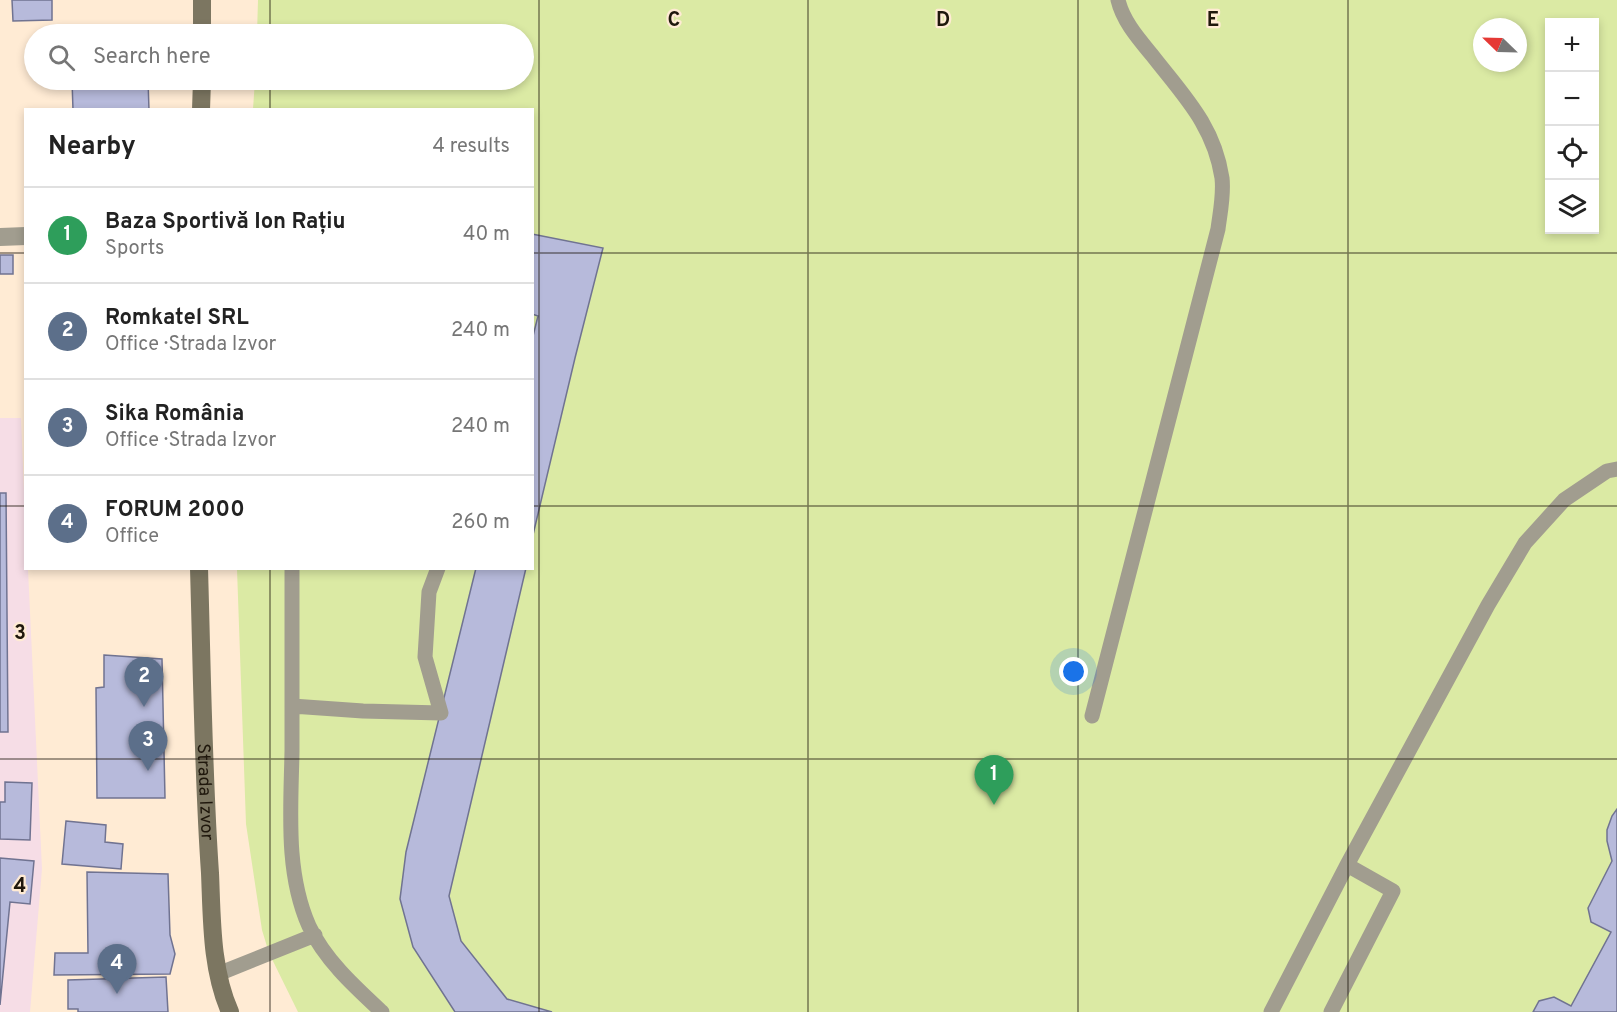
<!DOCTYPE html>
<meta charset="utf-8">
<style>
:root{--surface:#fff;--page:#f2f2f2;--text:#222;--muted:#767676;--line:#e0e0e0;--accent:#0b8043}
body{margin:0;font-family:Overpass,sans-serif;background:var(--page);color:var(--text)}
.controls{position:absolute;right:18px;top:18px;display:grid;overflow:hidden;border-radius:0px;box-shadow:0 3px 9px #0003}
.controls button{width:54px;height:54px;display:grid;place-items:center;padding:0;border:0;border-bottom:2px solid var(--line);background:var(--surface);color:var(--text);font:30px sans-serif}
.compass{position:absolute;left:1473px;top:18px;width:54px;height:54px;border-radius:50%;background:var(--surface);box-shadow:0 3px 9px #0003;rotate:293deg}
.you{position:absolute;left:1074px;top:672px;width:21px;height:21px;margin:-15px;border:4px solid #fff;border-radius:50%;background:#1a73e8;box-shadow:0 0 0 9px #1a73e833}
.badge{display:grid;place-items:center;width:39px;height:39px;border-radius:50%;background:var(--accent);color:#fff;font-size:20px;font-weight:700}
.pin{position:absolute;translate:-50% -50px;filter:drop-shadow(0 2px 3px #0008)}
.pin::after{content:'';position:absolute;top:32px;width:21px;height:18px;background:inherit;clip-path:polygon(0 0,100% 0,50% 100%)}
.list{margin:0;padding:0;list-style:none}
h2{display:flex;justify-content:space-between;align-items:center;height:78px;margin:0;padding:0 24px;font-size:26px}
h2 small{font-size:20px;font-weight:400;color:var(--muted)}
.list li{display:grid;grid-template-columns:39px 1fr auto;gap:18px;align-items:center;box-sizing:border-box;height:96px;padding:0 24px;border-top:2px solid var(--line)}
.list b{display:block;font-size:22px;white-space:nowrap}
.list p{margin:0;font-size:20px;white-space:nowrap;color:var(--muted)}
.list em{font-size:20px;font-style:normal;color:var(--muted)}
.icon{flex:none;width:33px;height:33px;fill:none;stroke:currentColor;stroke-width:2;stroke-linecap:round;stroke-linejoin:round}
.map{position:relative;flex:none;width:1617px;height:1012px;overflow:hidden}
.search{position:absolute;background:var(--surface);box-shadow:0 3px 9px #0003;left:24px;top:24px;width:510px;height:66px;display:flex;align-items:center;gap:15px;box-sizing:border-box;padding:0 21px;border-radius:33px;color:var(--muted);font-size:22px}
.panel{position:absolute;background:var(--surface);box-shadow:0 3px 9px #0003;left:24px;top:108px;width:510px;height:462px;border-radius:0px}
.map>svg:first-child{display:block}
</style>
<div class="map">
<svg width="1617" height="1012" viewBox="0 0 1617 1012">
<rect width="100%" height="100%" fill="#ffebd4"/>
<path fill="#f6dde6" d="M0,418H21L25,517L26,568L28,569L42,869L30,1012H0Z"/>
<path fill="#dbeaa4" fill-rule="evenodd" d="M258,0H1617V1012H298L269,953L262,930L246,824L237,569L532,568V110L253,109L255,80H524V34H257ZM1550,22H1594V230H1550ZM1482,27H1518V63H1482Z"/>
<path fill="#b7badb" stroke="#707391" stroke-width="1.5" d="M12,0H52V20L13,21Z
M72,80H148L149,110H73Z
M532,234L603,248L575,358L532,539V340L538,316L532,314Z
M0,255H13V274H0Z
M0,493H6L8,732H0Z
M476,568H526L449,896L461,941L507,999L552,1012H455L413,947L400,899L406,852Z
M104,655L162,659L165,798H97L96,688L104,687Z
M5,782L32,783L30,840L0,839V802H5Z
M1617,809V1012H1533L1539,1001L1554,997L1571,1006L1611,932L1591,922L1588,908L1612,861L1607,841V830L1612,816Z
M66,821L106,825L105,842L123,844L121,869L62,864Z
M0,858L34,861L30,904L10,902L0,1005Z
M87,872L168,874L170,935L175,954L170,974L54,975L55,953H88Z
M166,977L168,1012H78V1009H68V980Z"/>
<g fill="none" stroke-linecap="round" stroke-linejoin="round">
<path stroke="#a19d8f" stroke-width="15" d="M292,568C292,629 292,690 292,751C291,808 285,872 309,926C325,960 355,987 382,1012
M292,706L363,711L441,713L425,657L429,592L438,568
M1092,716L1218,229C1220,213 1224,195 1222,178C1214,125 1183,95 1152,55C1138,38 1123,21 1118,0
M218,974L315,935
M1271,1012L1347,865L1488,605L1525,543L1564,500L1607,471L1617,469
M1331,1012L1393,891L1347,865"/>
<path stroke="#a19d8f" stroke-width="18" d="M0,237L26,236"/>
<g stroke="#7c7661" stroke-width="18">
<path d="M202,34V0"/>
<path d="M201,110L202,80"/>
<path id="s1" d="M199,568C202,670 203,772 210,873C212,919 211,969 230,1012"/>
</g>
</g>
<path fill="none" stroke="#1f170c" stroke-width="1.5" stroke-opacity="0.55" d="M270,0V34M539,0V1012M808,0V1012M1078,0V1012M1348,0V1012M270,80V110M0,253H26M532,253H1617M0,506H26M532,506H1617M270,568V1012M0,759H1617"/>
<g text-anchor="middle" stroke-width="4.5" stroke-linejoin="round" paint-order="stroke">
<g font-size="18" fill="#1f170c" stroke="#ffebd4">
<text dy="6" stroke="none"><textPath href="#s1" startOffset="224">Strada Izvor</textPath></text>
</g>
</g>
<g font-size="20" text-anchor="middle" font-weight="bold" fill="#1f170c" stroke="#ffebd4" stroke-width="4.5" stroke-linejoin="round" paint-order="stroke">
<text x="674" y="26">C</text>
<text x="943" y="26">D</text>
<text x="1213" y="26">E</text>
<text x="20" y="639">3</text>
<text x="20" y="892">4</text>
</g>
</svg>
<div class="controls">
<button>+</button>
<button>−</button>
<button><svg class="icon" aria-label="locate" viewBox="0 0 24 24"><circle cx="12" cy="12" r="6"/><path d="M12 2v4M12 18v4M2 12h4M18 12h4"/></svg></button>
<button><svg class="icon" aria-label="layers" viewBox="0 0 24 24"><path d="M12 4l9 5-9 5-9-5zM3 14l9 5 9-5"/></svg></button>
</div>
<svg class="compass" viewBox="-18 -18 36 36"><path d="M0-13l5 13h-10z" fill="#e53935"/><path d="M0 13l5-13h-10z" fill="#767676"/></svg>
<div class="you"></div>
<div class="pin badge" style="left:994px;top:805px;background:#2e9e5b">1</div>
<div class="pin badge" style="left:144px;top:707px;background:#5c6f8a">2</div>
<div class="pin badge" style="left:148px;top:771px;background:#5c6f8a">3</div>
<div class="pin badge" style="left:117px;top:994px;background:#5c6f8a">4</div>
<div class="search"><svg class="icon" aria-label="search" viewBox="0 0 24 24"><circle cx="10" cy="10" r="6"/><path d="M15 15l6 6"/></svg>Search here</div>
<section class="panel">
<h2>Nearby<small>4 results</small></h2>
<ul class="list">
<li><span class="badge" style="background:#2e9e5b">1</span><div><b>Baza Sportivă Ion Rațiu</b><p>Sports</p></div><em>40 m</em></li>
<li><span class="badge" style="background:#5c6f8a">2</span><div><b>Romkatel SRL</b><p>Office · Strada Izvor</p></div><em>240 m</em></li>
<li><span class="badge" style="background:#5c6f8a">3</span><div><b>Sika România</b><p>Office · Strada Izvor</p></div><em>240 m</em></li>
<li><span class="badge" style="background:#5c6f8a">4</span><div><b>FORUM 2000</b><p>Office</p></div><em>260 m</em></li>
</ul>
</section>
</div>
